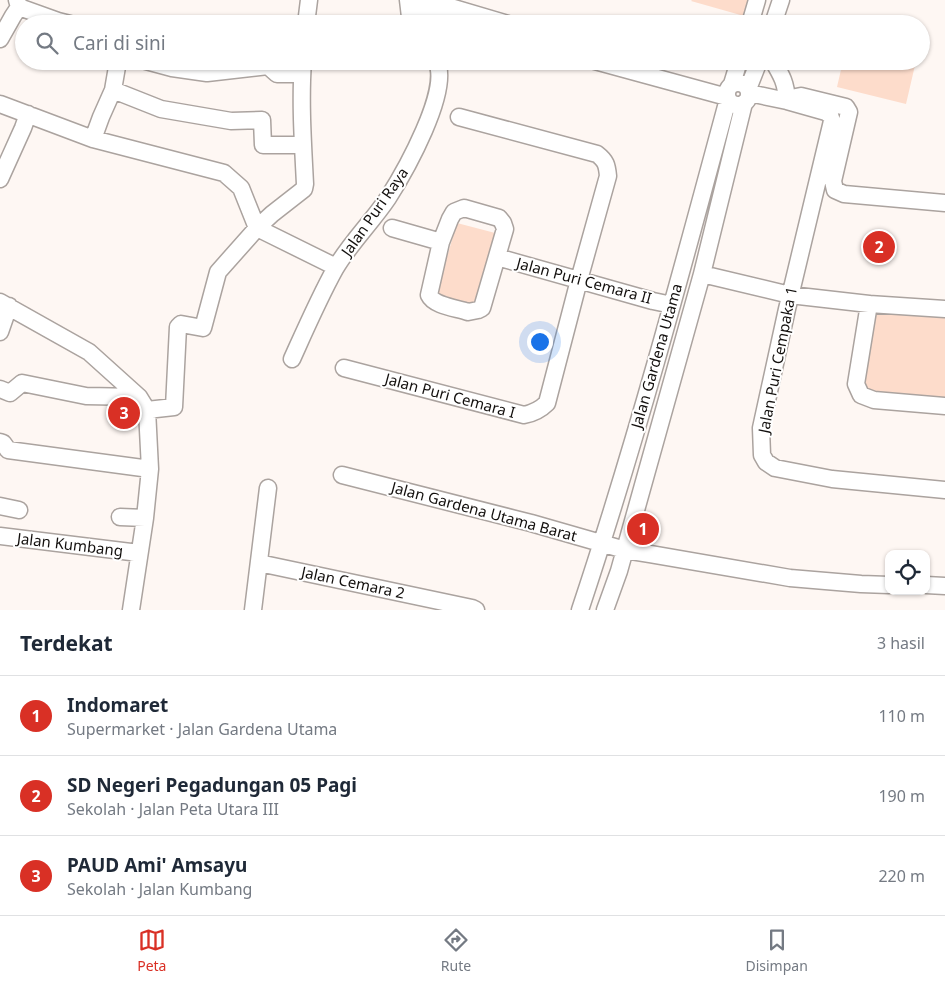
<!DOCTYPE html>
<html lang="id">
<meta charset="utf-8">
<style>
:root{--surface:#fff;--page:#f6f6f7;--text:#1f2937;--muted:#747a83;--line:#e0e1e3;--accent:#d93025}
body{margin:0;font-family:"Noto Sans",sans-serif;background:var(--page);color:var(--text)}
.controls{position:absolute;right:15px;bottom:15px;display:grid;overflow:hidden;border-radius:10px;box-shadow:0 1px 4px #0004}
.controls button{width:45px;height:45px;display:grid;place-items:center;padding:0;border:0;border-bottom:1px solid var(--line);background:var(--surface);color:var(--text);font:25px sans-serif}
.you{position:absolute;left:539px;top:341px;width:18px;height:18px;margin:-12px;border:4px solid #fff;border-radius:50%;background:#1a73e8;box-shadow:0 0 0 8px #1a73e833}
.badge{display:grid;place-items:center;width:32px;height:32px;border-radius:50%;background:var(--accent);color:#fff;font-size:16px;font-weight:700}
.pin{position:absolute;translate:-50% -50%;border:2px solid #fff;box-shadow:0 1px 5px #0006}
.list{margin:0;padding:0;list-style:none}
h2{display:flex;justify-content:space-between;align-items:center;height:65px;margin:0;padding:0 20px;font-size:21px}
h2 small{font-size:16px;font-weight:400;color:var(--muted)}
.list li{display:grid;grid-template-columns:32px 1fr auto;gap:15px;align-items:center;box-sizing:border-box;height:80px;padding:0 20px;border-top:1px solid var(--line)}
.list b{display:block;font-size:19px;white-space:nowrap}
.list p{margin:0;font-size:16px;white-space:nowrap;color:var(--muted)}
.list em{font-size:16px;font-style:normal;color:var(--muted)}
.icon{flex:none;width:28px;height:28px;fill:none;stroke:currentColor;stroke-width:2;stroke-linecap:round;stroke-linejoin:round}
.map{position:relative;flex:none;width:945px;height:610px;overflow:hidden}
.search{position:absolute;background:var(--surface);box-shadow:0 1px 4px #0004;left:15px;right:15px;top:15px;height:55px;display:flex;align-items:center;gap:12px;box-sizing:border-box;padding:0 18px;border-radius:28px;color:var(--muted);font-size:19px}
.sheet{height:305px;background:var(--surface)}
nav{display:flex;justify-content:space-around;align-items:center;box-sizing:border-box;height:70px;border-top:1px solid var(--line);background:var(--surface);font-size:14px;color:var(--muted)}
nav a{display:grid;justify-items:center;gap:2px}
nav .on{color:var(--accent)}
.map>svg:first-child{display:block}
</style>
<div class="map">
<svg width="945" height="610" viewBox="0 0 945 610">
<rect width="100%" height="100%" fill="#fef7f3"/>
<path fill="#fddccb" d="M692,0H749L744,16L691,1Z
M843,61H916L906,104L837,87Z
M457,223L499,234L476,312L434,301Z
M875,308L945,311V402L870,395L862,385Z"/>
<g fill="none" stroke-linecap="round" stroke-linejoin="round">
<g stroke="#aba39f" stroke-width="19">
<path id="minor" d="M17,0L19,7L58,21L70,24
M408,0L414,3L423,15L456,24
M408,0L410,17L414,24
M414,3L430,1L508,24
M306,24L309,0
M750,24L757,0
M773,24L781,0
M0,39L13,16L19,7
M146,61L172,68L207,73L268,66L277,74H302
M595,61L727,97
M773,61C782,76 786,83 787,101L796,97L801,96L846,107L849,112L833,181L835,190L844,194L945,203
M727 94a11 11 0 1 1 22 0a11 11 0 1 1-22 0Z
M732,84L739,61
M748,89L759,61
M113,90L161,109L231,121L262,120L263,145H303
M749,93L787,101L826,112L830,115L832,121L787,309L761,428L762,455L766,462L775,468L832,479L945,490
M0,104L93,139L224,173L241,188L257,228L336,267
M93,139L101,117L113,90L118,61
M0,179L23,128L28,114
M464,208L499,218L503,223L505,229L482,308L478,310L468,312C457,308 434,306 429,295L441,242L450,219L454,212Z
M392,228L441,242
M497,257L653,301L672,305
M702,274L790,295L869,304L945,309
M0,302L89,352L139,397L147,410L150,469L145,518L131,610
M869,304L856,384L861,395L874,400L945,406
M0,332L9,306
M292,359C306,328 319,298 335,269C350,243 372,222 388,198C404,173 452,89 436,61
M344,368L524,415C534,413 540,410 547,403L579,280L608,176C607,165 606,161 597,154L459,117
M0,389L10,393L22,383L86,396L139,397
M147,410L174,407L178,327L181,324L203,328L218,272L257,228L272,214L304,189L305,184C303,144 300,102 303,61
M0,442L3,443L8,450L150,469
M342,475L531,523L625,550L650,554L790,578L861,584L889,585
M0,506L19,510
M120,517L145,518
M0,536L139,553
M259,563L472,608L476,610
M926,585L945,586
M253,610L268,488
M580,610C636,442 682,270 728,99
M605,610L619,571L702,274L744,103"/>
</g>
<use href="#minor" stroke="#fff" stroke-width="16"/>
</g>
<g text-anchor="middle" stroke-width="4" stroke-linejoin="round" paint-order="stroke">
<g font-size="15" fill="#120f0d" stroke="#fff">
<text transform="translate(375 212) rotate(-55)" y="5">Jalan Puri Raya</text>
<text transform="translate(584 281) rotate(15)" y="5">Jalan Puri Cemara II</text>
<text transform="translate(657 356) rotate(-74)" y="5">Jalan Gardena Utama</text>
<text transform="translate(778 360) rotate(-79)" y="5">Jalan Puri Cempaka 1</text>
<text transform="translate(450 396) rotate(15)" y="5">Jalan Puri Cemara I</text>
<text transform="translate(484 512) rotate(15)" y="5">Jalan Gardena Utama Barat</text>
<text transform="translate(70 545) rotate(7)" y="5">Jalan Kumbang</text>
<text transform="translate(353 583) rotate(12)" y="5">Jalan Cemara 2</text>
</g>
</g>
</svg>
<div class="controls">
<button><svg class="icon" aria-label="locate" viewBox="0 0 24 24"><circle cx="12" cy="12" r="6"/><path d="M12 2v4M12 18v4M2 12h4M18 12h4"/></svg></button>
</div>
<div class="you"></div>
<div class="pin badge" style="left:643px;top:529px">1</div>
<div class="pin badge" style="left:879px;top:247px">2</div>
<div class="pin badge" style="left:124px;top:413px">3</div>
<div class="search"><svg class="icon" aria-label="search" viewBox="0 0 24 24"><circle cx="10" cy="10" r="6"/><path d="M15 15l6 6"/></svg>Cari di sini</div>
</div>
<section class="sheet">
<h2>Terdekat<small>3 hasil</small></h2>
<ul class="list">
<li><span class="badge">1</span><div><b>Indomaret</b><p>Supermarket · Jalan Gardena Utama</p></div><em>110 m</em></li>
<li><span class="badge">2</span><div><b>SD Negeri Pegadungan 05 Pagi</b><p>Sekolah · Jalan Peta Utara III</p></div><em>190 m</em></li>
<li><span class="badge">3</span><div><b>PAUD Ami' Amsayu</b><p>Sekolah · Jalan Kumbang</p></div><em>220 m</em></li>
</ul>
</section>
<nav>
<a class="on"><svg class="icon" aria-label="map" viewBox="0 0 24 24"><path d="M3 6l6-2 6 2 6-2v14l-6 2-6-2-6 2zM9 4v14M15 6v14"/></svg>Peta</a>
<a><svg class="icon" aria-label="directions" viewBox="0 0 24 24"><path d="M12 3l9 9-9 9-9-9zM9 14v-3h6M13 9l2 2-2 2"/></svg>Rute</a>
<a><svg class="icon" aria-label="saved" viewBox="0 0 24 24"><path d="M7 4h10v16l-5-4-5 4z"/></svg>Disimpan</a>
</nav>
